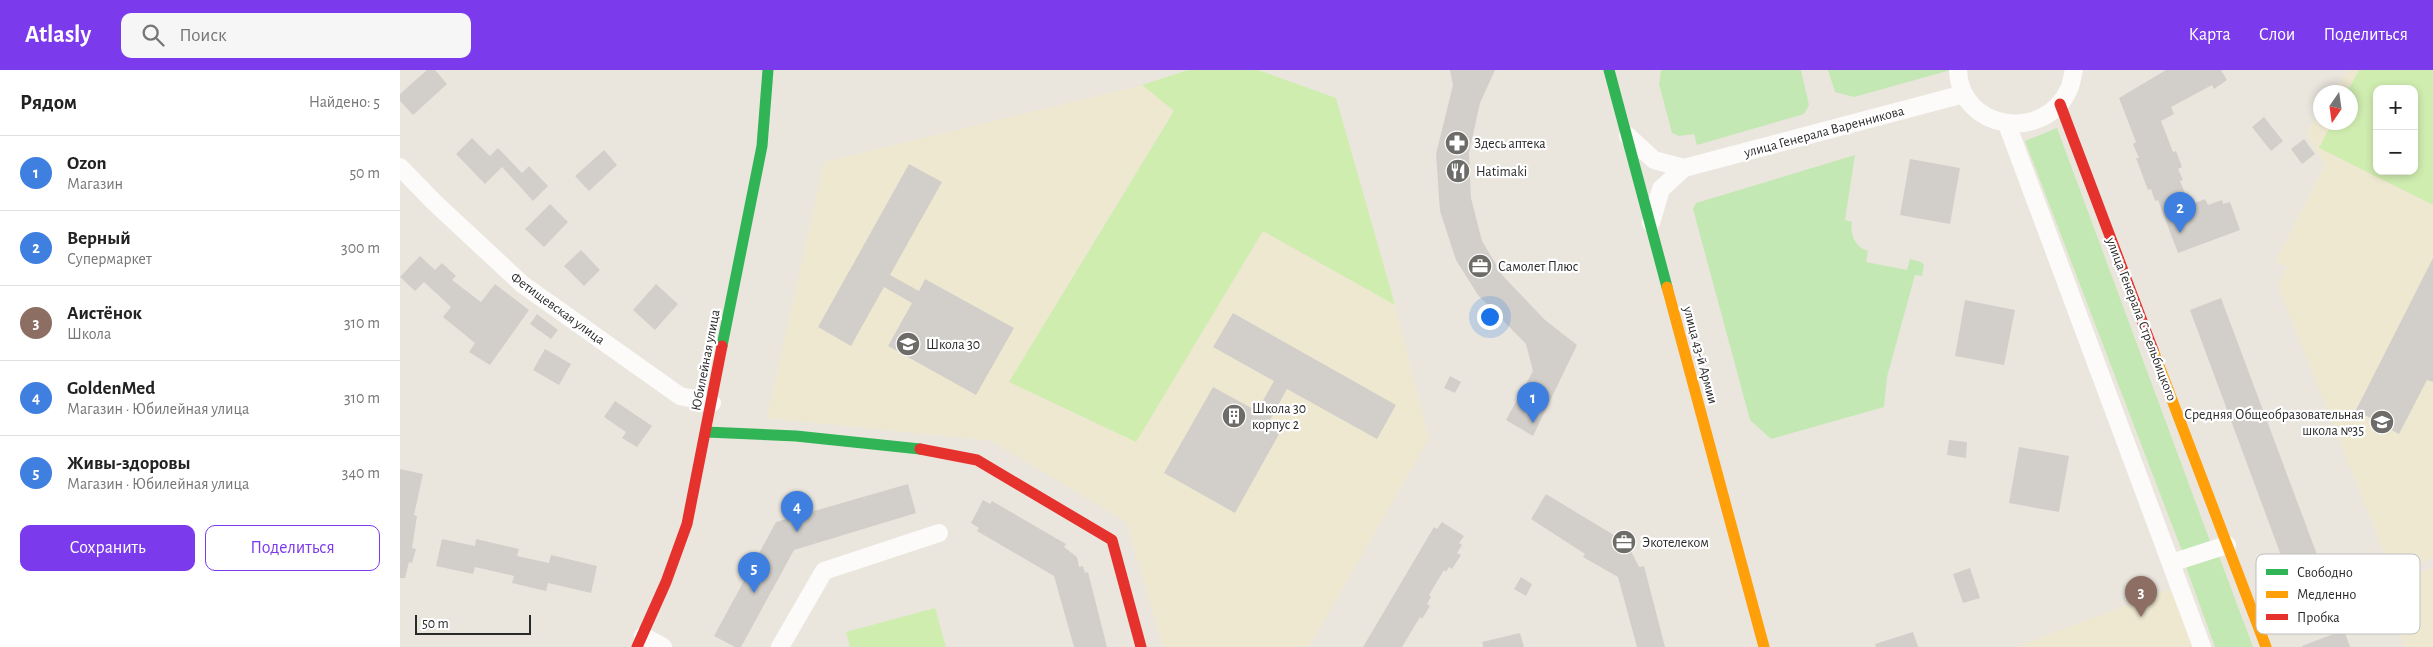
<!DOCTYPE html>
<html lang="ru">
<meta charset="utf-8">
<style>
:root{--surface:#fff;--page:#f6f6f6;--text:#222;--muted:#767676;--line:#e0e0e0;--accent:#7c3aed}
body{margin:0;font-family:"Alegreya Sans",sans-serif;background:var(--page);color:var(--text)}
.controls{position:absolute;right:15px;top:15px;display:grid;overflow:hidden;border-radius:10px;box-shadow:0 2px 8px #0003}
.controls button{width:45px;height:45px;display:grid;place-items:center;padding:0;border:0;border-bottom:1px solid var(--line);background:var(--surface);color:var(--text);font:25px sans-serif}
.compass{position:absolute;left:1913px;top:15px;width:45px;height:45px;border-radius:50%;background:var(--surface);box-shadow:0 2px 8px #0003;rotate:193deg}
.scale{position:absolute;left:15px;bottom:12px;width:116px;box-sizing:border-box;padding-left:5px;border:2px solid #2a2a2a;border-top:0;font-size:14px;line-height:18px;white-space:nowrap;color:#2a2a2a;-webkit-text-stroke:4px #fff;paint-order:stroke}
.you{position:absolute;left:1089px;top:246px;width:18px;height:18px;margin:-12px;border:4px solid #fff;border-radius:50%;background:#1a73e8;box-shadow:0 0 0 8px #1a73e833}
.badge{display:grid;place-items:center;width:32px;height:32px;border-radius:50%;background:var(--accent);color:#fff;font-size:16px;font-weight:700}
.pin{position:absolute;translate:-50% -41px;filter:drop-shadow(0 1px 2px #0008)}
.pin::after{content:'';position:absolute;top:26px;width:18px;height:15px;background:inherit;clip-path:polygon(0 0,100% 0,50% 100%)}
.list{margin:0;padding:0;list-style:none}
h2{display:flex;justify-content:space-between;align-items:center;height:65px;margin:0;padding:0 20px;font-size:21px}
h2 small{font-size:16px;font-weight:400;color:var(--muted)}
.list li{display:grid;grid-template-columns:32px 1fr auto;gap:15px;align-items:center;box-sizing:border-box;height:75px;padding:0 20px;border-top:1px solid var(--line)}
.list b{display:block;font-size:19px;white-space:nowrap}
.list p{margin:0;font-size:16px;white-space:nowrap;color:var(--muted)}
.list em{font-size:16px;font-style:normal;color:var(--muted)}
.actions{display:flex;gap:10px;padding:15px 20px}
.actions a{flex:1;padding:11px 0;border:1px solid var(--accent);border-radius:10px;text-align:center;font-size:18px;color:var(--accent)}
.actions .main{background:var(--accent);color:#fff}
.icon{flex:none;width:28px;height:28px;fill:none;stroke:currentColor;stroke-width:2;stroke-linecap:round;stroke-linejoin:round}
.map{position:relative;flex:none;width:2033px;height:577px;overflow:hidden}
header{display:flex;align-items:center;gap:30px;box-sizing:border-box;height:70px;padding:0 25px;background:var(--accent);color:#fff}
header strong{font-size:24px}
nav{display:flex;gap:28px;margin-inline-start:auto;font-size:18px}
.search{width:350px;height:45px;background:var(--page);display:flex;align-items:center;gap:12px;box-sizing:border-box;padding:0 18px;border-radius:10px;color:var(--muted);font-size:19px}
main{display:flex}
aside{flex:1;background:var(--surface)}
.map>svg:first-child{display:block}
</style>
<header>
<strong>Atlasly</strong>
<div class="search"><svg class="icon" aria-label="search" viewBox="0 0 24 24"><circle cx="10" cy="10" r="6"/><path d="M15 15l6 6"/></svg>Поиск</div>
<nav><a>Карта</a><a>Слои</a><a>Поделиться</a></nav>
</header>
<main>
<aside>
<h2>Рядом<small>Найдено: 5</small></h2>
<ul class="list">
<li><span class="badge" style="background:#3f7fe0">1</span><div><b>Ozon</b><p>Магазин</p></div><em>50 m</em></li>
<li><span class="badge" style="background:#3f7fe0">2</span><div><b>Верный</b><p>Супермаркет</p></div><em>300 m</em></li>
<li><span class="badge" style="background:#8d6e63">3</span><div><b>Аистёнок</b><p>Школа</p></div><em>310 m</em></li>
<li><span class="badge" style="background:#3f7fe0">4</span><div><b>GoldenMed</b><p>Магазин · Юбилейная улица</p></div><em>310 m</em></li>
<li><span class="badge" style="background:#3f7fe0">5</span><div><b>Живы-здоровы</b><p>Магазин · Юбилейная улица</p></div><em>340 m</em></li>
</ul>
<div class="actions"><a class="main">Сохранить</a><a>Поделиться</a></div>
</aside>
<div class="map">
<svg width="2033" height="577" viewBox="0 0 2033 577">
<rect width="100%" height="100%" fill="#eae6de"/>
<path fill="#eee8d1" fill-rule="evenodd" d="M1948,0H2033V488L1992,503L1878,216L1887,197L1875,192L1925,95L1906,63L1920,41V52H1950V22H1933ZM1977,19H2014V101H1977Z
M742,15L774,40L609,312L736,372L863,161L995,235L1029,369L909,577H763L726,452L591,371L367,348L424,92Z
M2033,498V577H2004L1983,513Z
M1775,517L1797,577H1615Z"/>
<path fill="#c4e8b3" d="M1261,0H1401L1409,35L1404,44L1297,75L1294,64L1279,66L1272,63L1259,14Z
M1428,0H1551L1454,27L1435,22Z
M1657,58L1810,471L1782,481L1625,71Z
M1455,85L1445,150L1452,152C1450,165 1455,177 1468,181L1466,192L1507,200L1510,189L1521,192L1524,195L1522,206L1515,205L1487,307L1484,337L1371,369L1350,350L1293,139L1296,133Z
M1819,486L1853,577H1815L1786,497Z"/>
<path fill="#d0edb0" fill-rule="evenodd" d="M788,0H858L936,28L995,235L863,161L736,372L609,312L774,41L742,15Z
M1959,0H2033V135L1919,78L1932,53L1950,52V22H1947ZM1977,19H2014V101H1977Z
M535,538L546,577H450L446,562Z"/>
<path fill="#d2cfca" d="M27,0H35L47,14L13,45L0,31V24Z
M1050,0H1095L1080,33L1069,83L1071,128L1082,171L1103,206L1145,250L1177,275L1133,366L1106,350L1133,301L1126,274L1078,225L1056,190L1040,141L1036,84L1053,15Z
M1766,0H1821L1827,10L1814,19L1812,15L1771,37L1774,44L1761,51L1773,82L1776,81L1782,97L1778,99L1783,110L1780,111L1790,135L1805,129L1808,135L1822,130L1823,134L1830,132L1840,160L1778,183L1758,130L1755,131L1751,119L1748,120L1736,88H1739L1733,74L1736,72L1719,28Z
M1864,47L1883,71L1871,81L1852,57Z
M72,68L90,86L98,78L122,103L129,96L148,116L133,131L102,97L85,114L56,84Z
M1904,69L1915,84L1902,94L1891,79Z
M204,80L217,95L189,121L175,106Z
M1510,89L1560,98L1550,154L1500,145Z
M509,94L542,112L490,205L519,221L525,209L614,258L576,325L488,276L512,233L484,217L451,276L418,257Z
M150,134L168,152L144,177L125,159Z
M181,180L200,200L184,216L164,196Z
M20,186L35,200L42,193L56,206L52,210L81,232L95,214L129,240L90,295L69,282L75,273L43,247L51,237L24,212L15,221L0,207Z
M2033,188V312L2027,310L1999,364L1956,340Z
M256,214L278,234L255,260L233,240Z
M1821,228L1934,530L1902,542L1790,240Z
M1565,230L1615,240L1604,295L1555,286Z
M833,243L996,335L977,369L887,319L870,350L883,357L835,443L764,403L813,317L857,341L874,311L813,277Z
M137,244L158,260L151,269L130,254Z
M145,279L171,294L159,315L133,300Z
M1050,306L1061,312L1055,323L1044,318Z
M215,331L252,356L237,377L222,368L226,362L204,347Z
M1549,370L1567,372L1566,388L1547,385Z
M1619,377L1669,386L1659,442L1609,433Z
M0,399L23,404L14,445L17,446L12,478L16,479L12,493L9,492L5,508H0Z
M508,414L516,443L394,480L341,577H335L314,566L376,452Z
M1146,424L1227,473L1225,477L1231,481L1239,497L1244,496L1265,577H1237L1218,507L1183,487L1185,484L1131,449Z
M583,430L590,434L592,431L666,474L664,477L677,487L679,497L683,496L685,503L688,502L707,577H674L654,506L577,461L579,458L571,453Z
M1042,452L1064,466L1059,473L1062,475L1057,483L1061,485L1052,499L1049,497L1046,502L1044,500L1029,525L1031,527L1027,534L1030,536L1022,549L1020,547L1002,577H963L1034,457L1037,459Z
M42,469L75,476L76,469L119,479L117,486L149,493L151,485L197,496L191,523L148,513L146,521L112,513L114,506L75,497L73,504L36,496Z
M1570,498L1580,528L1563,533L1553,504Z
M1121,507L1132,514L1126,526L1114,519Z
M1944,560L1950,577H1902V576Z
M1513,562L1518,577H1476L1475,574Z
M1120,563L1124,577H1083L1082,572Z"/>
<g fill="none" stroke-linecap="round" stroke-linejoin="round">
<path stroke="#fcfbfa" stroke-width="18" d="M1558,0C1560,61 1645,73 1669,19C1672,13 1672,6 1674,0
M1607,54L1802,577
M1228,66L1254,90L1284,98L1564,24
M0,97L34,132L122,214L280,326L312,333
M1251,153L1261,119L1284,98
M1771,493L1827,475
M243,566L263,577
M380,577L424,501L539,463"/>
<path stroke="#30b455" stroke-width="11" d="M1209,0L1267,217
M322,276L362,76L368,0
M306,362L396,366L520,379"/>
<path stroke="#ff9f0a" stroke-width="11" d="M1267,217L1364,577
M1753,280L1866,577"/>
<path stroke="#e5322d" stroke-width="11" d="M1660,34L1753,280
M520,379L577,390L712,470L741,577
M237,577L266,512L287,454L322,276"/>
</g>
<defs>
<g id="pharmacy-disc" transform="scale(1.25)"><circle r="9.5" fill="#6d6c69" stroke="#fff"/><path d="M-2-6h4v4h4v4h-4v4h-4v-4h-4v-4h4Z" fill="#fff"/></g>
<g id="restaurant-disc" transform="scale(1.25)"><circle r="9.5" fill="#6d6c69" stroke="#fff"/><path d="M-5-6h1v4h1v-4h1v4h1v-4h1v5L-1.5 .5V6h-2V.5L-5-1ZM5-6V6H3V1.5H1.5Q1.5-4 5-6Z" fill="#fff"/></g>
<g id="office-disc" transform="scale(1.25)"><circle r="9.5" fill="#6d6c69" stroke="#fff"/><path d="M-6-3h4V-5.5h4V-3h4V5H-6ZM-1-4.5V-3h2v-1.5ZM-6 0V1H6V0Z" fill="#fff"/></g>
<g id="school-disc" transform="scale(1.25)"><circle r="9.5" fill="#6d6c69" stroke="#fff"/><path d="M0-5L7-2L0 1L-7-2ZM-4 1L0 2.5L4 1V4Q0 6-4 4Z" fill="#fff"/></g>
<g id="building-disc" transform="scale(1.25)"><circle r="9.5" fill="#6d6c69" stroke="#fff"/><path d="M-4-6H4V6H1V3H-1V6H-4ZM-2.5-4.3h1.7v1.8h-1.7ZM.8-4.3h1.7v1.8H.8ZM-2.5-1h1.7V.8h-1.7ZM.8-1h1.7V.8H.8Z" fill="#fff"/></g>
</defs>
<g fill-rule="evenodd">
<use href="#pharmacy-disc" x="1057" y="73"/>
<use href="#restaurant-disc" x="1058" y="101"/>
<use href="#office-disc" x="1080" y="196"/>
<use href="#school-disc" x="508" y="274"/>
<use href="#building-disc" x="834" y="346"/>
<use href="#school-disc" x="1982" y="352"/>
<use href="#office-disc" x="1224" y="472"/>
</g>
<g text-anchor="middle" stroke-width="4.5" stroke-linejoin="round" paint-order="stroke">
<g font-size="14" fill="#2a2a2a" stroke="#fff">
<text transform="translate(1424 61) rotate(-15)" y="5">улица Генерала Варенникова</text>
<text transform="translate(158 238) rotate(36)" y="5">Фетищевская улица</text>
<text transform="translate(1742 249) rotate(69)" y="5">улица Генерала Стрельбицкого</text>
<text transform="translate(1301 285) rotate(75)" y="5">улица 43-й Армии</text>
<text transform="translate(305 290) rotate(-79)" y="5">Юбилейная улица</text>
</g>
<g font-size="14" fill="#2a2a2a" stroke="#fff" text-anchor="start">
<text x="1074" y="78">Здесь аптека</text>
<text x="1076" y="106">Hatimaki</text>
<text x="1098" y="201">Самолет Плюс</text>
<text x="526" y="279">Школа 30</text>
<text x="852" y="343">Школа 30<tspan x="852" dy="16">корпус 2</tspan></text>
<text x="1964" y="349" text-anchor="end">Средняя Общеобразовательная<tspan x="1964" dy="16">школа №35</tspan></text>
<text x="1242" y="477">Экотелеком</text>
</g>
</g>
<rect x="1856" y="484" width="164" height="80" rx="8" fill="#fff" stroke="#bfbfbf" stroke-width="1"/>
<rect x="1866" y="499" width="22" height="6" fill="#30b455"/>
<rect x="1866" y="521" width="22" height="7" fill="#ff9f0a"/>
<rect x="1866" y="544" width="22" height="6" fill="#e5322d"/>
<g font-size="14" fill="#2a2a2a">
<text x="1897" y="507">Свободно</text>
<text x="1897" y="529">Медленно</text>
<text x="1897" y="552">Пробка</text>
</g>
</svg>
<div class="controls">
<button>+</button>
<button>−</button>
</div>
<svg class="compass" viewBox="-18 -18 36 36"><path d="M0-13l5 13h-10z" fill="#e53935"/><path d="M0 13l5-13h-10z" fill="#767676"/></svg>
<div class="scale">50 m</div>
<div class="you"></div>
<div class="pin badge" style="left:1133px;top:353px;background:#3f7fe0">1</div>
<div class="pin badge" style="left:1780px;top:163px;background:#3f7fe0">2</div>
<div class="pin badge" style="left:1741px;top:547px;background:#8d6e63">3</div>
<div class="pin badge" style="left:397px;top:462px;background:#3f7fe0">4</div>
<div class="pin badge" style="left:354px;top:523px;background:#3f7fe0">5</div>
</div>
</main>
